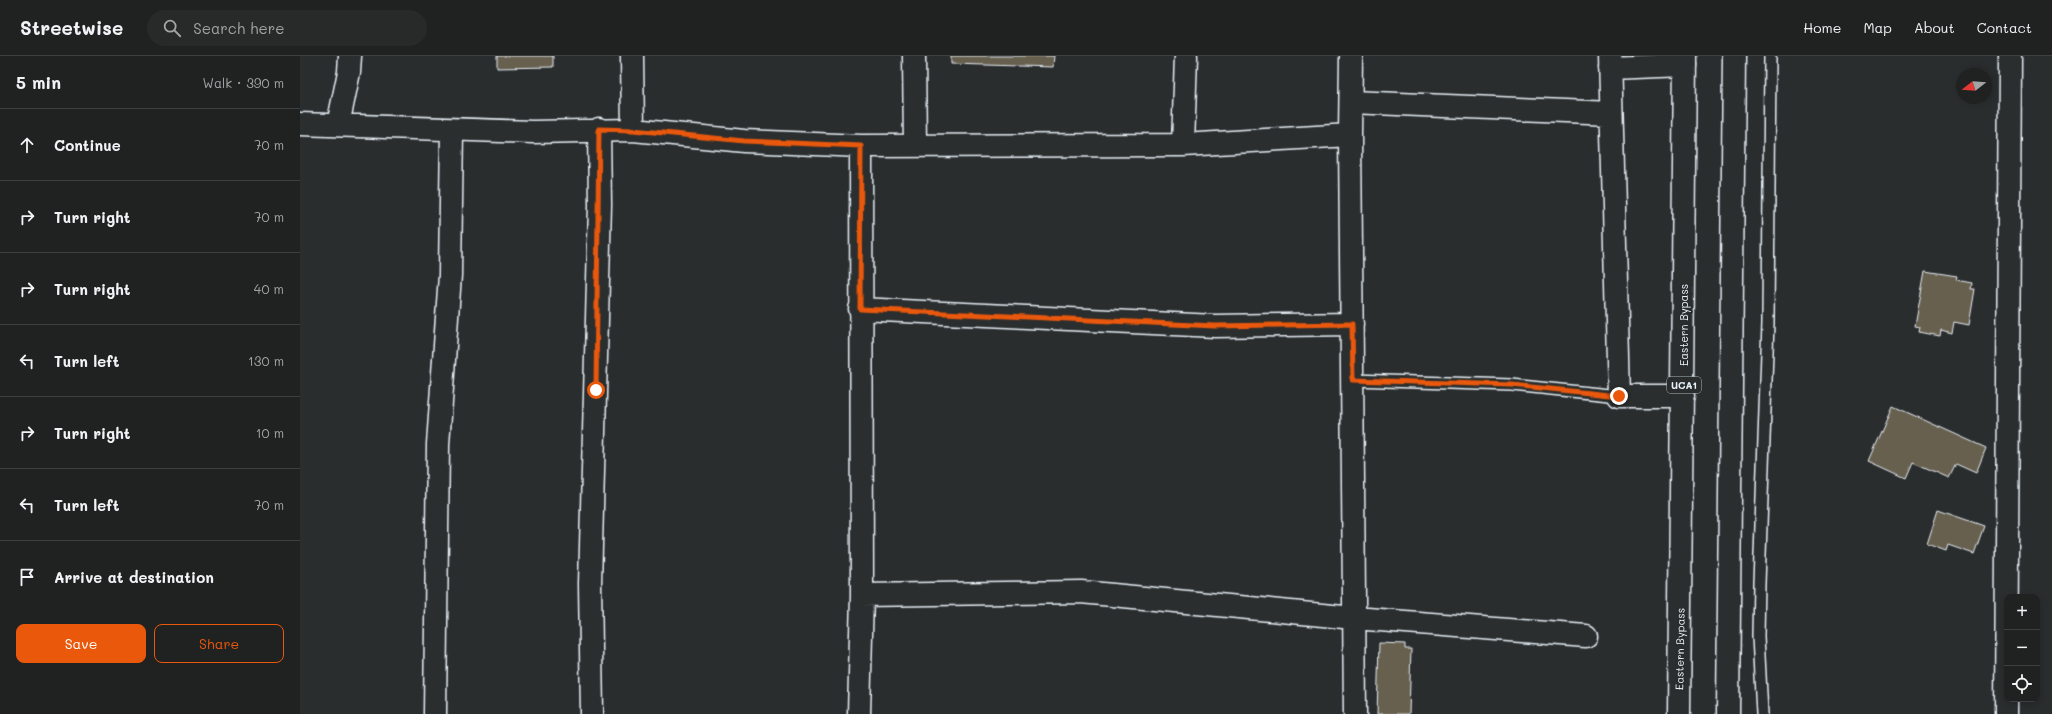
<!DOCTYPE html>
<meta charset="utf-8">
<style>
:root{--surface:#202222;--page:#282a2a;--text:#f1f3f6;--muted:#a2a4a5;--line:#3d3f40;--accent:#ea580c}
body{margin:0;font-family:Mali,sans-serif;background:var(--page);color:var(--text)}
.controls{position:absolute;right:12px;bottom:12px;display:grid;overflow:hidden;border-radius:8px;box-shadow:0 2px 6px #0003}
.controls button{width:36px;height:36px;display:grid;place-items:center;padding:0;border:0;border-bottom:1px solid var(--line);background:var(--surface);color:var(--text);font:20px sans-serif}
.compass{position:absolute;left:1656px;top:12px;width:36px;height:36px;border-radius:50%;background:var(--surface);box-shadow:0 2px 6px #0003;rotate:253deg}
.stop{position:absolute;width:12px;height:12px;margin:-9px;border:3px solid #ea580c;border-radius:50%;background:#fff}
.stop.end{background:#ea580c;border-color:#fff;box-shadow:0 1px 4px #0008}
.list{margin:0;padding:0;list-style:none}
h2{display:flex;justify-content:space-between;align-items:center;height:52px;margin:0;padding:0 16px;font-size:17px}
h2 small{font-size:13px;font-weight:400;color:var(--muted)}
.list li{display:grid;grid-template-columns:26px 1fr auto;gap:12px;align-items:center;box-sizing:border-box;height:72px;padding:0 16px;border-top:1px solid var(--line)}
.list b{display:block;font-size:15px;white-space:nowrap}
.list em{font-size:13px;font-style:normal;color:var(--muted)}
.actions{display:flex;gap:8px;padding:12px 16px}
.actions a{flex:1;padding:9px 0;border:1px solid var(--accent);border-radius:8px;text-align:center;font-size:14px;color:var(--accent)}
.actions .main{background:var(--accent);color:#fff}
.icon{flex:none;width:22px;height:22px;fill:none;stroke:currentColor;stroke-width:2;stroke-linecap:round;stroke-linejoin:round}
.map{position:relative;flex:none;width:1752px;height:658px;overflow:hidden}
header{display:flex;align-items:center;gap:24px;box-sizing:border-box;height:56px;padding:0 20px;background:var(--surface);border-bottom:1px solid var(--line)}
header strong{font-size:19px}
nav{display:flex;gap:22px;margin-inline-start:auto;font-size:14px}
.search{width:280px;height:36px;background:var(--page);display:flex;align-items:center;gap:10px;box-sizing:border-box;padding:0 14px;border-radius:22px;color:var(--muted);font-size:15px}
main{display:flex}
aside{flex:1;background:var(--surface)}
.map>svg:first-child{display:block}
</style>
<header>
<strong>Streetwise</strong>
<div class="search"><svg class="icon" aria-label="search" viewBox="0 0 24 24"><circle cx="10" cy="10" r="6"/><path d="M15 15l6 6"/></svg>Search here</div>
<nav><a>Home</a><a>Map</a><a>About</a><a>Contact</a></nav>
</header>
<main>
<aside>
<h2>5 min<small>Walk · 390 m</small></h2>
<ul class="list">
<li><svg class="icon" aria-label="ahead" viewBox="0 0 24 24"><path d="M12 20V5M6 11l6-6 6 6"/></svg><div><b>Continue</b></div><em>70 m</em></li>
<li><svg class="icon" aria-label="right" viewBox="0 0 24 24"><path d="M7 20v-9h11M14 6l5 5-5 5"/></svg><div><b>Turn right</b></div><em>70 m</em></li>
<li><svg class="icon" aria-label="right" viewBox="0 0 24 24"><path d="M7 20v-9h11M14 6l5 5-5 5"/></svg><div><b>Turn right</b></div><em>40 m</em></li>
<li><svg class="icon" aria-label="left" viewBox="0 0 24 24"><path d="M17 20v-9H6M10 6l-5 5 5 5"/></svg><div><b>Turn left</b></div><em>130 m</em></li>
<li><svg class="icon" aria-label="right" viewBox="0 0 24 24"><path d="M7 20v-9h11M14 6l5 5-5 5"/></svg><div><b>Turn right</b></div><em>10 m</em></li>
<li><svg class="icon" aria-label="left" viewBox="0 0 24 24"><path d="M17 20v-9H6M10 6l-5 5 5 5"/></svg><div><b>Turn left</b></div><em>70 m</em></li>
<li><svg class="icon" aria-label="arrive" viewBox="0 0 24 24"><path d="M6 21V4h12l-3 4 3 4H6"/></svg><div><b>Arrive at destination</b></div></li>
</ul>
<div class="actions"><a class="main">Save</a><a>Share</a></div>
</aside>
<div class="map">
<svg width="1752" height="658" viewBox="0 0 1752 658">
<rect width="100%" height="100%" fill="#2a2d2e"/>
<filter id="ink" filterUnits="userSpaceOnUse"><feTurbulence type="fractalNoise" baseFrequency=".025" numOctaves="2"/><feDisplacementMap in="SourceGraphic" scale="8" xChannelSelector="R" yChannelSelector="G"/><feConvolveMatrix kernelMatrix="1 2 1 2 8 2 1 2 1" color-interpolation-filters="sRGB"/></filter>
<g filter="url(#ink)">
<path fill="#686050" stroke="#e8f1f8" d="M197,0H253V11L197,12Z
M651,0H754L753,11L651,8Z
M1625,215L1657,220L1656,224L1672,227L1671,233H1675L1669,269L1654,266L1652,277L1641,274L1640,280L1619,276L1620,271L1615,270Z
M1593,350L1686,392L1676,417L1656,408L1649,422L1613,406L1606,422L1569,405Z
M1638,454L1684,470L1674,498L1648,489L1646,495L1627,488Z
M1079,587L1105,588V593H1111L1109,658H1077Z"/>
<g fill="none" stroke-linecap="round" stroke-linejoin="round">
<g stroke="#e8f1f8" stroke-width="14">
<path id="service" d="M1053,324L1212,329L1319,340
M1462,658L1458,580L1459,528L1468,267L1470,0"/>
</g>
<g stroke="#e8f1f8" stroke-width="25">
<path id="minor" d="M332,0L333,74
M614,0L615,90
M1051,0L1050,79L1055,658
M1310,0L1319,340H1383
M1310,12L1385,9
M1051,46L1311,57
M0,68L233,76L333,74L444,85L561,90L883,89L1050,79
M38,69L49,16L50,0
M883,89L886,0
M560,253L915,270L1052,268
M562,539L781,536L1054,562L1286,580
M135,658L138,388L150,219L152,74
M292,658L290,528L300,149L299,73
M559,658L562,539L561,90
M1706,658L1710,0"/>
</g>
<g stroke="#e8f1f8" stroke-width="25">
<path id="primary" d="M1379,658L1385,0
M1428,658L1434,0"/>
</g>
<use href="#service" stroke="#2a2d2e" stroke-width="11"/>
<use href="#minor" stroke="#2a2d2e" stroke-width="22"/>
<use href="#primary" stroke="#2a2d2e" stroke-width="22"/>
</g>
</g>
<g fill="none" stroke-linecap="round" stroke-linejoin="round" filter="url(#ink)">
<path stroke="#ea580c" stroke-width="5" d="M296,334L299,73L333,74L444,85L561,90L560,253L915,270L1052,268L1053,324L1212,329L1319,340"/>
</g>
<g text-anchor="middle" stroke-width="3.5" stroke-linejoin="round" paint-order="stroke">
<rect fill="#2a2d2e" stroke="#afb6bb" stroke-width="1" x="1367" y="321" width="34" height="16" rx="3"/>
<g font-size="10" font-weight="bold" fill="#e8f1f8">
<text x="1384" y="333">UCA1</text>
</g>
<g font-size="11" fill="#e8f1f8" stroke="#2a2d2e">
<text transform="translate(1384 269) rotate(-90)" y="4">Eastern Bypass</text>
<text transform="translate(1380 593) rotate(-89)" y="4">Eastern Bypass</text>
</g>
</g>
</svg>
<div class="controls">
<button>+</button>
<button>−</button>
<button><svg class="icon" aria-label="locate" viewBox="0 0 24 24"><circle cx="12" cy="12" r="6"/><path d="M12 2v4M12 18v4M2 12h4M18 12h4"/></svg></button>
</div>
<svg class="compass" viewBox="-18 -18 36 36"><path d="M0-13l5 13h-10z" fill="#e53935"/><path d="M0 13l5-13h-10z" fill="#a2a4a5"/></svg>
<div class="stop" style="left:296px;top:334px"></div>
<div class="stop end" style="left:1319px;top:340px"></div>
</div>
</main>
